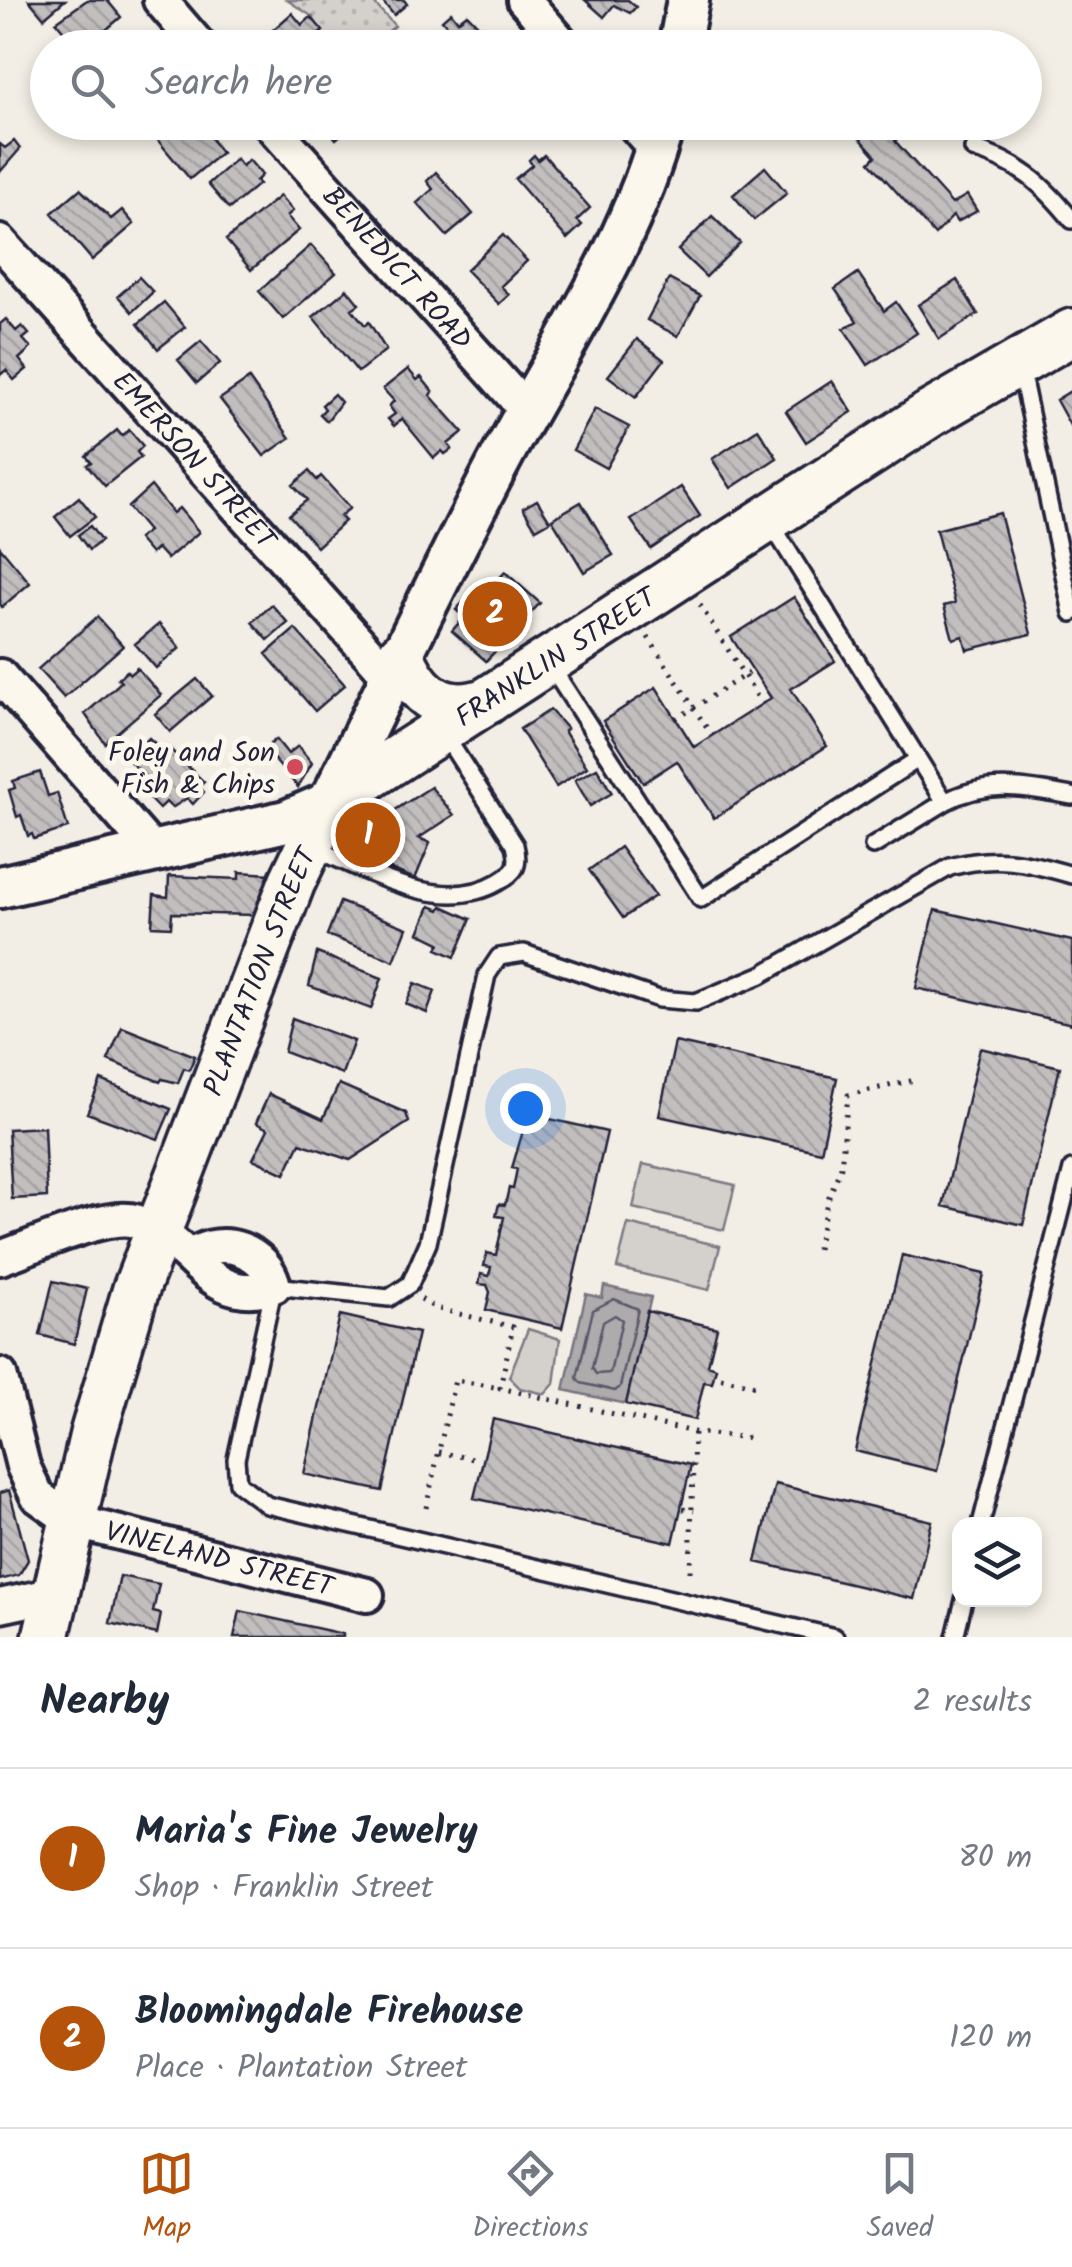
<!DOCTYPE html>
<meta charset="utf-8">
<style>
:root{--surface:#fff;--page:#f6f6f7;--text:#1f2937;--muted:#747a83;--line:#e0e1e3;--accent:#b45309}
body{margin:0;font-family:Kalam,sans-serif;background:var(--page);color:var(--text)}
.controls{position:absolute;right:30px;bottom:30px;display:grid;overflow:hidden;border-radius:20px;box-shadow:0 5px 15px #0003}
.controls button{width:90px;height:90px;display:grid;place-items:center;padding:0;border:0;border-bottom:2px solid var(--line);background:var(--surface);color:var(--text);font:50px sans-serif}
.you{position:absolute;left:525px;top:1108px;width:35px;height:35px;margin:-25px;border:8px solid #fff;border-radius:50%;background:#1a73e8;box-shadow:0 0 0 15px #1a73e833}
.badge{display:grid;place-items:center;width:65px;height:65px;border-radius:50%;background:var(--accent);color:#fff;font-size:32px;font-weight:700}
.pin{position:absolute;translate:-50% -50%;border:5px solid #fff;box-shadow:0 2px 10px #0006}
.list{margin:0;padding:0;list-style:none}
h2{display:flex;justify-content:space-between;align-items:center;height:130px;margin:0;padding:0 40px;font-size:42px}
h2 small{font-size:32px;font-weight:400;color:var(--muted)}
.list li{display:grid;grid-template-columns:65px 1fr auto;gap:30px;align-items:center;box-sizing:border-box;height:180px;padding:0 40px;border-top:2px solid var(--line)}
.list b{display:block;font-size:38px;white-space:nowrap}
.list p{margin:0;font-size:32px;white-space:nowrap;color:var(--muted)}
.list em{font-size:32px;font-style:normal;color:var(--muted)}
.icon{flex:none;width:55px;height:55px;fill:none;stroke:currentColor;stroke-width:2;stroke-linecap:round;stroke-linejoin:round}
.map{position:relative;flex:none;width:1072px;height:1637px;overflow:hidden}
.search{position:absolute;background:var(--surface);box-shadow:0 5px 15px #0003;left:30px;right:30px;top:30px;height:110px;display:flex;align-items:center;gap:25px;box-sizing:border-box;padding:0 35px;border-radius:55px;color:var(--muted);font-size:38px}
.sheet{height:490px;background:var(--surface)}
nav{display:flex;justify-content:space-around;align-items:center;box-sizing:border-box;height:140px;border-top:2px solid var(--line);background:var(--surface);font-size:28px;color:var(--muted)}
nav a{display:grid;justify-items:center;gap:5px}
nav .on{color:var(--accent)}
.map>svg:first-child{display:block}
</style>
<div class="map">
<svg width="1072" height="1637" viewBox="0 0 1072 1637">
<defs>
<pattern id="grass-dots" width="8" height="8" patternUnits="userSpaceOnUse" patternTransform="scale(2.5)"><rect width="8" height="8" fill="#d4d1cc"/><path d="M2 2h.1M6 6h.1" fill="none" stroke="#b6b3b0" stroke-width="1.8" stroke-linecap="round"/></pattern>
<pattern id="building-back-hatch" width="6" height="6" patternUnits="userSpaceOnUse" patternTransform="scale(2.5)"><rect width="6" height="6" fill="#c2bebe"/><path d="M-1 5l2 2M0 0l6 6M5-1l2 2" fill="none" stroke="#a6a3a4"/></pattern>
</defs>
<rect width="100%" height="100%" fill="#f2eee5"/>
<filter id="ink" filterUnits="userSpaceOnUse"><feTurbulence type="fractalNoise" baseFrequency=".01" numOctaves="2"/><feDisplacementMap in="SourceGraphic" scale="20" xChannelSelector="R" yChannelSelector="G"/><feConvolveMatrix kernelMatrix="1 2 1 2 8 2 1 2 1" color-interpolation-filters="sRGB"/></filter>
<g filter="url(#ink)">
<path fill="url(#grass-dots)" stroke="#7b7a84" stroke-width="2.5" d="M287,0H371L395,26L369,47H329L313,17Z"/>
<path fill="#d4d1cc" stroke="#7b7a84" stroke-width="2.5" d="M643,1164L735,1185L724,1230L633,1208Z
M628,1224L720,1246L709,1290L617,1268Z
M528,1329L560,1339L554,1384L545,1394L520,1388L509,1377Z"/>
<path fill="#aeabad" stroke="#76747f" stroke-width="2.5" d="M604,1286L651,1297L626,1404L564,1390L586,1294L602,1298Z"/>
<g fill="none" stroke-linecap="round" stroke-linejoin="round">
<path stroke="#5a5969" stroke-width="2.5" d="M614,1299L638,1309L620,1387L615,1391L581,1383L577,1378L593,1310Z
M615,1315L622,1320L610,1373L596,1374L592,1368L603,1322Z"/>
</g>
<path fill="url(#building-back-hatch)" stroke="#22223b" stroke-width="2.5" d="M29,0H65L44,18Z
M87,0H107L121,17L85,48H78L56,22Z
M381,0H404L407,4L394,15Z
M585,0H628L636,7L630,13L614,5L604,17Z
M451,12L458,21L467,14L500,48H444L437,39L449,28L442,20Z
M292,13L302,25L311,17L323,31L313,39L321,48H274L265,37Z
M131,35L141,47L145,44L148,48H117Z
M136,122L201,123L221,153L190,179L151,132L147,136Z
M322,122H356L336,139Z
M757,122H784L768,136Z
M877,122H911L895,141L952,204L967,195L977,211L957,222L953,216L935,235L870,162L876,156L860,138Z
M14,141L20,149L0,172V144L5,148Z
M534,155L538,160L544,155L590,208L577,220L582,225L567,239L515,179L532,165L529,160Z
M236,159L242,166L249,160L262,175L256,181L259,184L229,209L208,184Z
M765,167L787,193L754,220L733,195Z
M436,172L473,214L447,236L417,203L433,189L427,181Z
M80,189L111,219L122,210L134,224L92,260L52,213Z
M280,196L293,211L287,216L299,230L251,270L226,240Z
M712,216L740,243L706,277L678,250Z
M503,235L527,261L501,286L509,295L499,304L466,270Z
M311,245L336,273L283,319L259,291Z
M858,273L884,311L896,302L917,333L868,365L844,329L857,321L835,289Z
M139,277L153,292L132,312L118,296Z
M669,279L700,296L678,336L647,320Z
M957,280L978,314L939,339L918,305Z
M347,289L359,304L352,309L365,325L369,322L386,350L358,372L313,317Z
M164,302L185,327L158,349L138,324Z
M6,319L16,331L22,326L29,334L23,339L31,348L19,359L27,369L14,380L6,370L0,375V324Z
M637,339L664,360L636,397L608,376Z
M201,341L220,363L197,383L178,360Z
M408,369L417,380L421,377L433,392L430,395L463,432L448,444L452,449L445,454L442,451L434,458L402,419L394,426L388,419L395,414L389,406L394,401L383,389Z
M249,379L290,438L264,456L220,399Z
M832,381L852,412L806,442L786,411Z
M1072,390V429L1056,400Z
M334,394L341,402L327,421L320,414L325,409L322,405Z
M595,409L629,427L606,468L573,450Z
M758,429L777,458L731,488L712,459Z
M117,430L122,436L129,430L143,446L137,452L141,457L105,486L87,465L91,462L86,456Z
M309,471L317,480L321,476L350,508L340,516L345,521L317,547L289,515L307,500L293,485Z
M151,486L173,513L179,508L199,532L167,559L157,548L151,554L138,539L148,531L128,507Z
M681,487L700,516L651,549L631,520Z
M79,497L95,517L70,536L55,517Z
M537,500L550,521L536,529L523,508Z
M581,502L613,555L584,572L552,519Z
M1000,513L1031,634L967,650L963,636L953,639L944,606L955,603L936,530Z
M90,526L101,541L89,550L78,535Z
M0,547L30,583L2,607L0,604Z
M505,572L540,603L486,661L452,631L464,617L456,610L471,594L479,601Z
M794,597L835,661L791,689L827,746L714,818L677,761L643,783L603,721L656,687L694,747L762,704L771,698L731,637Z
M272,605L288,623L268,640L252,622Z
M97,617L123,646L64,698L38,669Z
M159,624L180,648L156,668L135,644Z
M295,629L345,685L315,711L266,654Z
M137,668L161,695L105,743L85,714L121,682L118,679L127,671L130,674Z
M197,679L212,696L170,732L155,714Z
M550,710L567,729L564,731L587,767L556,787L520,729Z
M149,738L162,750L166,745L204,782L199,787L204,792L193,804L187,798L172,808L166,802L159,809L139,788L146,779L128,759Z
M276,739L288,754L298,746L312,763L298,787L265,749Z
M597,768L612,793L590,806L575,780Z
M40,772L48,796L57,793L68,828L34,839L32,834L28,836L21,815L17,817L9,790L15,788L13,781Z
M431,787L454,815L419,838L430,843L415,879L371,861L384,829L394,821L392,812Z
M620,847L655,896L623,918L589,870Z
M239,872L270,874L254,915L172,913L171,927L152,926L154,895L168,897L169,876L239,879Z
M340,902L407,928L394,961L327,935Z
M430,906L440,910L442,906L471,919L455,957L437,949L440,943L419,933Z
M935,910L1072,941V1024L916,988Z
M317,953L382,978L371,1009L309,986Z
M415,983L435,991L427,1013L406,1004Z
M292,1018L354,1041L342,1074L284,1052Z
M122,1027L195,1056L189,1070L184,1068L178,1083L162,1079L160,1082L108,1060Z
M675,1042L837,1078L821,1152L659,1116Z
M980,1048L1060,1067L1023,1225L943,1206Z
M101,1080L171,1109L158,1139L87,1113Z
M339,1084L406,1113L409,1122L350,1160L300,1143L285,1174L253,1159L268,1129L256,1123L269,1094L323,1119Z
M528,1114L607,1132L562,1328L486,1310L490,1292L487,1285L479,1284L481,1274L489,1276L491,1267L484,1266L487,1253L496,1255L504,1217L496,1216L499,1204L505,1205L509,1188L513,1189L517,1169L512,1168Z
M44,1127L47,1197L12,1199L8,1129Z
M902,1255L984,1274L937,1471L855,1451Z
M53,1281L87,1289L74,1344L40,1335Z
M647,1311L717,1328L708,1365L716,1368L712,1383L704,1382L695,1420L626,1404Z
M340,1315L418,1333L382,1491L304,1474Z
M493,1419L691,1465L673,1543L474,1498Z
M775,1484L932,1521L914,1599L756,1562Z
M9,1490L28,1560L19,1575L0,1580V1493Z
M120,1576L159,1584L153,1612L161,1614L157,1634L110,1623Z
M240,1611L343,1634V1637H234Z"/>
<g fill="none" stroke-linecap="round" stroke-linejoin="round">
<g stroke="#22223b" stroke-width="22">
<path id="service" d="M973,149C1019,163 1042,183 1072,220
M1020,366L1072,613
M770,522L945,802L873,846
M550,665L701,899L918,759
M945,802C988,779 1026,788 1072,796
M311,847C365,869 440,916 498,882C516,872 520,866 515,845L444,734
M981,1524L1072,1169
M835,1637L267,1505L238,1483L236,1459L274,1286L389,1298L410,1284L428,1243L487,975L499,957L524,953L659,999L696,1002L761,975L950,867C996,854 1027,862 1072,875
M955,1637L964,1600"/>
</g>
<g stroke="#22223b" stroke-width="40">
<g id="minor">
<path d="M160,0L201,48"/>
<path d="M524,0L566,48"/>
<path id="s1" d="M268,122L527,411"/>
<path d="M632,122L656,150"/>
<path id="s2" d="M0,242L390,677"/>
<path d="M0,676L152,850"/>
<path d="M0,1258C30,1248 106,1212 135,1221C192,1237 206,1308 274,1286C266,1250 222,1235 193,1255"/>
<path id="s3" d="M0,1375L23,1466L37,1496L72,1521L367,1595"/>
<path d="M0,1606L56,1594"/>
</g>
</g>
<g stroke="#22223b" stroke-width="48">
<path id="tertiary" d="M679,48L688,0
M0,887L286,821L330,802C388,684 444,565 506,449C563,344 633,239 664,122"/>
</g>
<g stroke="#22223b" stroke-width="52">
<g id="secondary">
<path d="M401,655C417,696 444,716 487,701"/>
<path id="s4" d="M46,1637L93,1434L136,1289L292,882L330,802L930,414L1072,332"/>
</g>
</g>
<path stroke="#22223b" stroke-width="5" stroke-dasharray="2.5 8" stroke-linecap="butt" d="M700,605L762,704
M648,637L712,736
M676,719L753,670
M817,1249L827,1202L841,1167L848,1095L915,1080
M421,1299L435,1308L513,1327L500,1388L693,1432L748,1438
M721,1378L760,1387
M439,1452L473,1459
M426,1508L455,1380L500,1388
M683,1509L694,1511
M690,1572L694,1432"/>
<use href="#service" stroke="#fbf7ec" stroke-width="15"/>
<use href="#minor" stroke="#fbf7ec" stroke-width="32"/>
<use href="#tertiary" stroke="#fbf7ec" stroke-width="40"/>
<use href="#secondary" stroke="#fbf7ec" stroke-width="45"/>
</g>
</g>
<circle fill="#d1495b" stroke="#fbf7ec" stroke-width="4" cx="295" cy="767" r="10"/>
<g text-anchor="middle" stroke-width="10" stroke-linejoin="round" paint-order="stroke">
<g font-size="28" fill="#22223b" stroke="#fbf7ec">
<text dy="10" stroke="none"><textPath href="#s1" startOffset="195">BENEDICT ROAD</textPath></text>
<text dy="10" stroke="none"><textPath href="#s2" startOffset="292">EMERSON STREET</textPath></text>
<text dy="10" stroke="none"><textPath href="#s4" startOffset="1152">FRANKLIN STREET</textPath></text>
<text dy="10" stroke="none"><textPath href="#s4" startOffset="700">PLANTATION STREET</textPath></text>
<text dy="10" stroke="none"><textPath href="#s3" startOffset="322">VINELAND STREET</textPath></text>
</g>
<g font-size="28" fill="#22223b" stroke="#fbf7ec" text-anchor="end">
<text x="275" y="761">Foley and Son<tspan x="275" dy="32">Fish &amp; Chips</tspan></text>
</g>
</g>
</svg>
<div class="controls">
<button><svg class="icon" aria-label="layers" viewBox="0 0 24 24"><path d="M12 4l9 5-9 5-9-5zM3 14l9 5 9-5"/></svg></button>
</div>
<div class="you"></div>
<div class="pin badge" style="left:368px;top:835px">1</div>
<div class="pin badge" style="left:495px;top:614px">2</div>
<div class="search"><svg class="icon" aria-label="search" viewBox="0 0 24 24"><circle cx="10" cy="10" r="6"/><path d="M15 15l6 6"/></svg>Search here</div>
</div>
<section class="sheet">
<h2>Nearby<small>2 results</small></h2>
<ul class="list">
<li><span class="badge">1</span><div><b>Maria's Fine Jewelry</b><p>Shop · Franklin Street</p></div><em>80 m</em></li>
<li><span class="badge">2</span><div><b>Bloomingdale Firehouse</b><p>Place · Plantation Street</p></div><em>120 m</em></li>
</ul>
</section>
<nav>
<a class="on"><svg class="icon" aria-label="map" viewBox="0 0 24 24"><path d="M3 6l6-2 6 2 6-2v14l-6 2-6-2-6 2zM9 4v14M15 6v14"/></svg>Map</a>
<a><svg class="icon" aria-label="directions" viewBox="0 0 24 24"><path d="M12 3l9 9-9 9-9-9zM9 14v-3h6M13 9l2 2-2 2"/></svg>Directions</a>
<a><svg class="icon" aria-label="saved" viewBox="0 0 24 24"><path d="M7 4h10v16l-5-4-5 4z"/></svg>Saved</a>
</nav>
